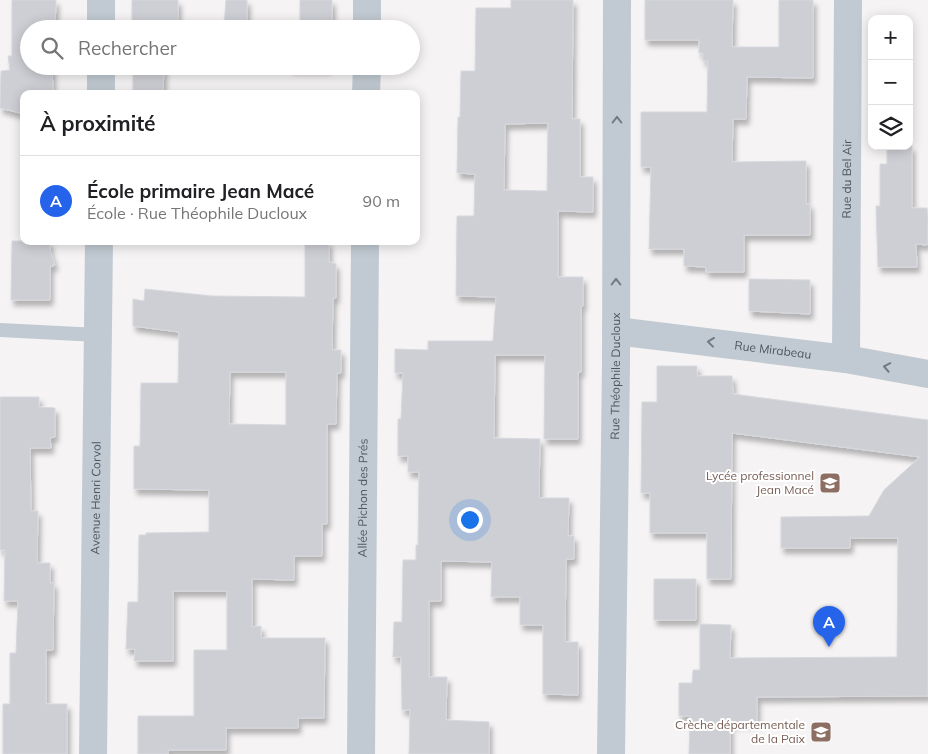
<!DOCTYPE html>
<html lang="fr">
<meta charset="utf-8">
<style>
:root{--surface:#fff;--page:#f2f2f2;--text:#202124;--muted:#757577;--line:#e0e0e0;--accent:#2563eb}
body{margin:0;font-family:Mulish,sans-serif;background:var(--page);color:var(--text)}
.controls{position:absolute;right:15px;top:15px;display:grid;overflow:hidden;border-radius:10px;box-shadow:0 2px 12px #0003}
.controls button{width:45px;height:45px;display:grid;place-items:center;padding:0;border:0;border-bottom:1px solid var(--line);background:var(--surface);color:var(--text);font:25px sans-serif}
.you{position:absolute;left:469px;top:519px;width:18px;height:18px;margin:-12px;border:4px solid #fff;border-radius:50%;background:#1a73e8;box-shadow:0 0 0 8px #1a73e833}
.badge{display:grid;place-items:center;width:32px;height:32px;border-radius:50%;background:var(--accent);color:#fff;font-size:16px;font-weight:700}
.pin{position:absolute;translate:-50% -41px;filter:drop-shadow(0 1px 2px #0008)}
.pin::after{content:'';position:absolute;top:26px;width:18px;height:15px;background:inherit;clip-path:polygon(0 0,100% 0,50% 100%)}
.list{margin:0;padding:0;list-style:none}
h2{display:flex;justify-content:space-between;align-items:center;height:65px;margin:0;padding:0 20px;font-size:21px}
h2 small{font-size:16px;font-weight:400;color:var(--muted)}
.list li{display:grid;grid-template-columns:32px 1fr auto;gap:15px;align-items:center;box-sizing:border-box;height:90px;padding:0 20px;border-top:1px solid var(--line)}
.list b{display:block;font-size:19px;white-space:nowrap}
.list p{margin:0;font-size:16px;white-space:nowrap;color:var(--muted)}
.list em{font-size:16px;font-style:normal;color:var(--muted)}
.icon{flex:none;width:28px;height:28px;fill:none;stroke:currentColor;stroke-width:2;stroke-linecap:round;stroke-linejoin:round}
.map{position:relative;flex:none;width:928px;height:754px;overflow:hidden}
.search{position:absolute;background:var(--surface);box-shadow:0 2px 12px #0003;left:20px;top:20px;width:400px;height:55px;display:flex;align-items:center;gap:12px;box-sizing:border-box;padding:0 18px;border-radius:28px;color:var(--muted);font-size:19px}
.panel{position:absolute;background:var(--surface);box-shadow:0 2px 12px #0003;left:20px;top:90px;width:400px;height:155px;border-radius:10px}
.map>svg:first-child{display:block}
</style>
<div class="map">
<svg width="928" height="754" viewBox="0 0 928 754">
<defs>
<filter id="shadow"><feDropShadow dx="3" dy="5.5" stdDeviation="2.5" flood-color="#0004"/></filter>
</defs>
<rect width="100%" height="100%" fill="#f5f3f3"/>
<path fill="#cdcfd5" stroke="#d7d9de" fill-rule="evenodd" filter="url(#shadow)" d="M12,0H56L55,29H29V66H52L53,94H24V114L0,108L1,71L10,70L8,56H12Z
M132,0H178V29H132Z
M226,0H247V28L224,27Z
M300,0H332V29H292L300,28Z
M511,0H573L572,119H580V177H593V212L558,211V277H583V306H581V372H578V439H544L545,355H495L494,438L540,439L539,498H569L568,536H574V559H566L565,642H578V695L543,694V625H520V597H491L492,562L441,561V601H429V677H447L446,720L489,722V754H409L410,710H402L401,657H393L394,622H402L403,560H416V545H418L419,472H408V456H398V419H401L403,373H395V349L428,350V341H493L496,297L456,296L457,216H474L475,174L457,173L458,117H460L461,71H475L476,8H511ZM548,123L547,191L504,190L505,124Z
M645,0H733L732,47H779V0H813V78L747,77L746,119H733L732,162L806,161V204H810V235H744V272H706V267L684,266V249H649L651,167H641V112H707L708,61H703V53H699V40H645Z
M133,66H164L163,94H133Z
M291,66H328V68H291Z
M887,146H912V208H927L928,221L927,245L916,244L917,267H878L876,206H880V164H887Z
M12,241H50V250L55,265L50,267V300H11Z
M305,241H329V262L336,264V298H333L332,350H341V373H337L336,424H327V524H322V556H294V580L252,579V627L261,626V638H325L324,718H298V728H226V750H168V754H138V716H194V650H227V591H173V661H134L135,649H126L128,602H138L139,535H146V533L209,532V490L134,489V446H140L141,383H178L179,332L133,326V299L144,301L145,289L212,296L305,297ZM230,372H286V425L229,424Z
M749,279L810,280V314L749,311Z
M657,366H697V376H732L733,394L928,420V696L757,697V722L730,723V754H689L690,716H679V683H692L693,670H700V624L731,625L730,658L897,657L898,538H850V548H781V517L869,516L884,490L920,457L732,433L731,579H707V533H650V493H641L642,402H657Z
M0,397H39V407L55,408V437L50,438L51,448H30L31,511H38L37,563H50V583H54L53,650H46V704H67V754H3V704H10V653H16L18,601H4L5,550H0Z
M654,579H696V620H654Z"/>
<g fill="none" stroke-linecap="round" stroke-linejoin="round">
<path stroke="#c1cad2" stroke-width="14" d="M0,330L98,335"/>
<g stroke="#c1cad2" stroke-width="28">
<path d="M101,0V29"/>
<path d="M367,29V0"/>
<path d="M101,94V66"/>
<path d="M366,94L367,66"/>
<path id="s1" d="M616,331L846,359L928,374"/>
<path id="s2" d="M846,359L848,0"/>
<path id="s3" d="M93,754L99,241"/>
<path id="s4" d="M361,754L365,241"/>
<path id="s5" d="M611,754L616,364L617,0"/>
</g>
</g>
<defs><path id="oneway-chevron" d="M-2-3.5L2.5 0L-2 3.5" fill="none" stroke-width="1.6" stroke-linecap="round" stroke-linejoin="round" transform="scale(1.25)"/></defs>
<g stroke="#6e7983">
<use href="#oneway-chevron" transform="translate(617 120) rotate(-90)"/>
<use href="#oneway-chevron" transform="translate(616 282) rotate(-90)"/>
<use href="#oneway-chevron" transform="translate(711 342) rotate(-173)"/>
<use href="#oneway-chevron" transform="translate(887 367) rotate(-169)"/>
</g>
<defs>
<g id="school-square" transform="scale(1.125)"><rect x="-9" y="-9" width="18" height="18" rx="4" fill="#8d6e63" stroke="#fff"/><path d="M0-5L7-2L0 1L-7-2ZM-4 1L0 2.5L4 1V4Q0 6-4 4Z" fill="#fff"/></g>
</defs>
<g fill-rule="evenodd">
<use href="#school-square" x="830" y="483"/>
<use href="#school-square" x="821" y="732"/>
</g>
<g text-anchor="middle" stroke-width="4" stroke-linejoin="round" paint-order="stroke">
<g font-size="12" fill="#4a5661" stroke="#fff">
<text dy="4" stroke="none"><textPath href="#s2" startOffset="180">Rue du Bel Air</textPath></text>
<text dy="4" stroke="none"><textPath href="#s1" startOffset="158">Rue Mirabeau</textPath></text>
<text dy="4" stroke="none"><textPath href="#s5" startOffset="378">Rue Théophile Ducloux</textPath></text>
<text dy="4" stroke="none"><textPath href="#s3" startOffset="256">Avenue Henri Corvol</textPath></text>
<text dy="4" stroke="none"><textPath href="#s4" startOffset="256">Allée Pichon des Prés</textPath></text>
</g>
<g font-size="12" fill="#785e54" stroke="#fff" text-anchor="end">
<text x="814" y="480">Lycée professionnel<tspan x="814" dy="14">Jean Macé</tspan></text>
<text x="805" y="729">Crèche départementale<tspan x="805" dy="14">de la Paix</tspan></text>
</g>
</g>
</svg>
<div class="controls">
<button>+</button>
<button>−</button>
<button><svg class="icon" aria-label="layers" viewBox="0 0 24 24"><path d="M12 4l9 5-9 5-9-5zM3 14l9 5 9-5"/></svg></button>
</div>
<div class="you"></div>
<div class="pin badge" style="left:829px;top:647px">A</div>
<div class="search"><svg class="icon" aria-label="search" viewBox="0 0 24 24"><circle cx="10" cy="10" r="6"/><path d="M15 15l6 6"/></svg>Rechercher</div>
<section class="panel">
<h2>À proximité<small></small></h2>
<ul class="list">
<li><span class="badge">A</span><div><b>École primaire Jean Macé</b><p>École · Rue Théophile Ducloux</p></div><em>90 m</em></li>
</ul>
</section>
</div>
